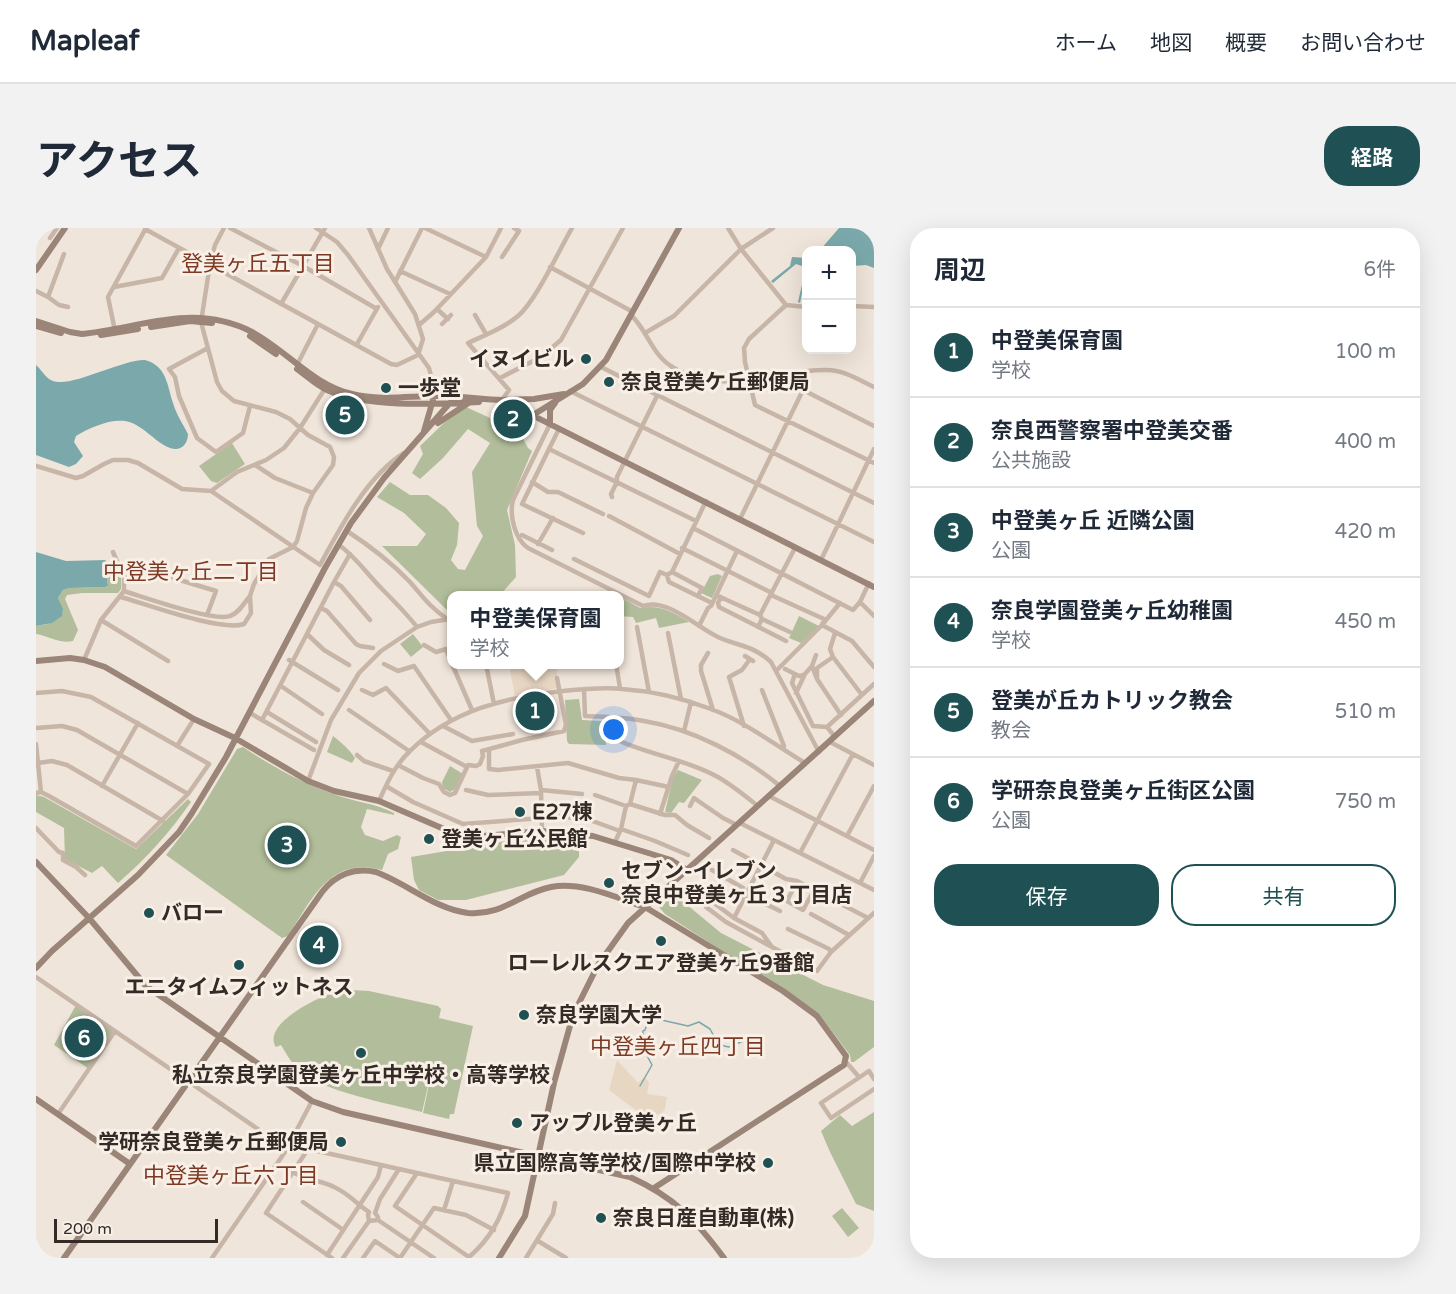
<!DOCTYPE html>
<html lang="ja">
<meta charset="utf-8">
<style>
:root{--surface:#fff;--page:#f2f2f3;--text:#1f2937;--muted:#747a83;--line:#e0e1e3;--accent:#1f5053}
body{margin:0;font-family:"Varela Round","Noto Sans JP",sans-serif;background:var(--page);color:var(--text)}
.controls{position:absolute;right:18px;top:18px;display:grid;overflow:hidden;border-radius:12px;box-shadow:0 6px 24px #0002}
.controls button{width:54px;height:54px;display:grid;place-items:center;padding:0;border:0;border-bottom:2px solid var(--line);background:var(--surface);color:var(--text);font:30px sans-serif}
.scale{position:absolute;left:18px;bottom:15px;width:164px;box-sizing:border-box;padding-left:6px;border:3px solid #342b27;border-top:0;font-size:16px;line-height:21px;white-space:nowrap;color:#342b27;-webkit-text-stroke:4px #f8f0e6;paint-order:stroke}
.you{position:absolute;left:578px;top:502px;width:21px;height:21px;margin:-15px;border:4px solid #fff;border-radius:50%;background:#1a73e8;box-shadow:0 0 0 9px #1a73e833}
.badge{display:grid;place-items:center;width:39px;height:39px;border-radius:50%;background:var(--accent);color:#fff;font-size:20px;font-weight:700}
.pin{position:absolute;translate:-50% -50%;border:3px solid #fff;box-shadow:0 2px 6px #0006}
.popup{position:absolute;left:411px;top:363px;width:177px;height:78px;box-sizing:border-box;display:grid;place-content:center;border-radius:12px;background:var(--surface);filter:drop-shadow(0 2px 4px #0005);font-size:20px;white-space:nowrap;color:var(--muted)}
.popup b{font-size:22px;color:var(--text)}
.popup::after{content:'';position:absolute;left:50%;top:100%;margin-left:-12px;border:12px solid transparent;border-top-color:var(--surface)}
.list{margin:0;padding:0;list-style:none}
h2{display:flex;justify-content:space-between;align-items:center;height:78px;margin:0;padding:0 24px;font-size:26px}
h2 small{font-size:20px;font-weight:400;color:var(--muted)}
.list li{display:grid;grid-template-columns:39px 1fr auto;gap:18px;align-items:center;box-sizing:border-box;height:90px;padding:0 24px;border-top:2px solid var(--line)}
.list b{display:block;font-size:22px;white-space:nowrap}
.list p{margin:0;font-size:20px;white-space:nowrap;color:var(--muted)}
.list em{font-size:20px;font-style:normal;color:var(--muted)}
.actions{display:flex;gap:12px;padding:18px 24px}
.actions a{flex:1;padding:14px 0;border:2px solid var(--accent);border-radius:24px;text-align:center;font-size:21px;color:var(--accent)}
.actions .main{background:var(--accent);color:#fff}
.map{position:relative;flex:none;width:838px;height:1030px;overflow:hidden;border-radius:24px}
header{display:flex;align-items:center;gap:36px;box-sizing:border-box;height:84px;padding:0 30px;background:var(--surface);border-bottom:2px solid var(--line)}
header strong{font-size:28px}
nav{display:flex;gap:33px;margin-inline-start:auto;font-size:21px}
.intro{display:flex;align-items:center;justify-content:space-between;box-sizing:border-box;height:144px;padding:0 36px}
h1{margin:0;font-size:42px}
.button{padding:15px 27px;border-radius:24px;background:var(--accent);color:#fff;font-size:21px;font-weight:700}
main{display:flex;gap:36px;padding:0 36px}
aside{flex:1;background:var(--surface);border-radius:24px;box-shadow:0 6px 24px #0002}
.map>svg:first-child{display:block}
</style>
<header>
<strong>Mapleaf</strong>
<nav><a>ホーム</a><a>地図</a><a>概要</a><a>お問い合わせ</a></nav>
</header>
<div class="intro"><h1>アクセス</h1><a class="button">経路</a></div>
<main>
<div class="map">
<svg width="838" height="1030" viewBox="0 0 838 1030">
<rect width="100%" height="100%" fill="#f0e5da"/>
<path fill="#b2be9b" d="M430,179L483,203L492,220L496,223L471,282L479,317L480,349L464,367L415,368L414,385L346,318H381L390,306L368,285L341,269L354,254L374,267H392L410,280L423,295L421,317L415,332L422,341L429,342L447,308L441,298L436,244L454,215L432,201L407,230L384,251L376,245L387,226L384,218L409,194Z
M196,215L209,236L181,255L175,253L163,238Z
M73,336L85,349V361L82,365H46L31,367L29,371L42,402L37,413C24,416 13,408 0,406V398L12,396L27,384L22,370L27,362L34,360L69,359L72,358L70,344Z
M682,346L686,348L676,370L665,365L674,348Z
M583,368L604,380C623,376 637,384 653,394L623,400L620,390L600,395L597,389L583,388Z
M763,388L783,398L765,415L753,410Z
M377,406L387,419L375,429L364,416Z
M543,471L546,492L566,493L569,495L570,517L533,516L531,513L529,472Z
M297,508C306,515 313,521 319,530L316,535L291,524Z
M207,519C237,539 266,555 300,567C319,574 339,575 358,585V587L331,581L325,599L329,607L347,613L361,607L365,609L362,621L352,626L346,642C294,628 276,671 252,708L246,710L130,627L162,586L201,521Z
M414,538L427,546L421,560L414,564L407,560L406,554Z
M642,542L666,552L648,575L643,574L635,585L629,584L637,549Z
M0,567L8,569L100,621L152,571L155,574C134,604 110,631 82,655L66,638L56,645L29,631L28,600L0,584Z
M531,606L543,611V629L528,647L430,672H402L383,662L378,652L375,629L487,610Z
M638,661L644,671L685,705L787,757L838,773V819L818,834H815L814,827L783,786L629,686L623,679Z
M314,762L333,763L402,778L405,781L403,790L437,798L418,886H414L413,891L387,885L398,832L386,884C355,876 283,863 261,841C255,834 250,825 245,817L240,819C226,798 275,773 291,767C298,764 306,763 314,762Z
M40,777L79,803L53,841L18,817Z
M838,884V983L820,976L794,924L785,903L804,887L816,898Z
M806,980L823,1000L812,1009L796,988Z"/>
<path fill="#e7d6c2" d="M528,436L521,440V460L479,468L473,437Z
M581,832L602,855L608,849L613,854L611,866L631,869L629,881L624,887L601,883L573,862Z"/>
<path fill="#7ba9ab" d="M803,0H838V40L830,37L816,38V22H784Z
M756,29L770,30V46L764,75L762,74L769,44L766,38L760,36L737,55L735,53L754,38Z
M109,132C131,138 131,157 137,175C140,186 147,196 152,206C152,216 145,224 134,220C118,214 107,196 89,193C73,191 53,200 40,208L38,214L47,228L40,236L33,239L0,227V137C6,142 9,150 17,153C35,160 87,131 109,132Z
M0,324L30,333L69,332L73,336L70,344L72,358L69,359L34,360L27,362L22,370L27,381L26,388L16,395L0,398Z"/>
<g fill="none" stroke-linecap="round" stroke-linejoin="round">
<path stroke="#7ba9ab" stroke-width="1.5" d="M604,858L616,837L607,820V803L609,802L611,796H617L621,791L652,798L663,794L674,801L680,812L688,818L693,819L712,811"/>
<path stroke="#c7b5a7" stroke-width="4.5" d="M194,0L267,38L341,81
M280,0L301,14L312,27L393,140L400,168
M389,0L450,29
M692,0L705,21L750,77L770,79
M109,1L355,136L361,137L382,127L387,111L379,86L351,41L333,0
M0,9L2,8
M14,10L21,0
M342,21L352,0
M466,29L483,3L478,0
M514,39L597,84
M364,43L414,66
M359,54L386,0
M78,59L126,50L143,20
M0,63L12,69L28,26
M12,69L23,77L32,79
M245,76L289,0
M750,77L713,111L708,120L709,134L719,177L838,235
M816,78L838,79
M401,81L412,91
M439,87L450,106
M595,87C612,103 616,128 638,140C684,169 741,141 791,142C808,142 823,152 838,159
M406,96L415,87
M383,97L398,84L450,29L465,0
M79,103L72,69L110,0
M609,105L638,88L705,21L737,0
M321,116L342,79
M172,120L133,141L139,149L143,168L161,210L180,224L207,205L214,178
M261,137L282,96
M565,139L838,275
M464,150L505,129L525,112L587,0
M767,162L838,198
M534,163L838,314
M466,172L473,162L432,115C449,107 468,100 482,88C500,73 523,22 536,0
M514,196L477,272C473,288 479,311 492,320L607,378C631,369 663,401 684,410C703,418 718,418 735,434L783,524
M523,201L513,221L660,293
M513,221L486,276L547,305
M219,237L239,250L277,265
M0,238L40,250L47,248L68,236L77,232H92L102,235L146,261L175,263L284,337C304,300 331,248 368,225
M496,254L512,264H522L567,286
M175,263L201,244L230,232L248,220L264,200L290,159
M576,269L575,266L581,254V249L621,168L637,140
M573,288L644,326
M704,291L767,162L757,145
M657,300L817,382L824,374L833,355
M311,303C334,318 355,334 374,354C388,370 393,378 411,391
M486,307L516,322
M502,316L517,290
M303,317C320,329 331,346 346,361C358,373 370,385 381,399
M646,320L736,365
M538,331L613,368L624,344L631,347L636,344L670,273
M785,332L838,221
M636,344L666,360L662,368
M631,347L633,354L676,375
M88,350L112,346L137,350L180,363L171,387
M298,354L305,358L334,392
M88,363C108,369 178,394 194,388C203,385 208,375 214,368
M735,367L788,391L786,397L816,413L838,439
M682,368L724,387
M85,369C110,376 185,404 208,396L215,385L214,368L218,356L233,331L257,319L261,313L270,280L277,265L297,237L298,229L294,219L272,207L254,191L240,184L198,173L186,163L181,154L165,94L174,36L179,17L188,0
M685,369L682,375L683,379L750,413
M824,374L838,388
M285,380L291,383L320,416L324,418L337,420
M726,391L754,404
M65,392L132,433
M663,398L672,380L675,378L701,323
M601,399L613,464
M722,399L726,391L724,387L759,320
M632,405L645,471
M799,405L794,421L797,429L826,467
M271,406L288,422L313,437
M388,417L400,424L410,421L415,434
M672,425L665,437V443L677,482
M780,427L776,438L781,451
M709,428L717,433
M797,429L781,440V451L805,487
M48,432L65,392L88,363V350L77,324
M253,432L302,462
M348,436L362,443L378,438L415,492
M416,436L436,482
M450,436L458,476
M580,436L584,460
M749,441L763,448L768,447L776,438
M740,443L786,397L804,375
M759,446L756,455L777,498L791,499L799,509
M245,458L286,486
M548,461L549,488C569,489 588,489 608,493C657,501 706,527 744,558
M326,462L337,467L350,460L394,506
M726,462L748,518L747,521
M0,465L26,463L55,469L173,536L152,566L100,618L13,568L5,564L0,565
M760,465L768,448
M313,482L373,523
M231,484L280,514
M214,485L278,522
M573,489L575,509C608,526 647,530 680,548C695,556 709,568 722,578
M226,492L298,354L314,326
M407,498L436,513L477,506
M708,498L693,449L706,442L714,431
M791,499L838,456
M0,500L26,498L41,502L152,566
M648,503L655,474
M385,514L431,539
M794,514L838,537
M0,516L5,564
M141,518L158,491
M453,521V541L462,542L532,535L583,550L600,552
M321,527L328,533L357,543
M2,535L16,533L31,537L127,593
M362,537L387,550L403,556L408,564L414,567L419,565L432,537L440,538L444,536L447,528L446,523L486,512L528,503L530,497L521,450
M501,539L505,562L506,603
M272,553L295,492L323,445L345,423L381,399L395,394L414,391L415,392
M66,558L102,495
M350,558L377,574L427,596L506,590
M430,562L452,567L505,565
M505,562L546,566
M559,567L590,578
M733,568L838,622
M343,573C351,555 359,537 374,523C415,482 471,469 527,463C547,461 567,459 586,461C617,463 646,470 675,481C708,493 739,517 769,535
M594,576L629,587H639L651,597L673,610
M654,578L658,570L687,590L701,597
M624,586L636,548L643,533
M506,587L551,591L584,603
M704,595L838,662
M0,600L23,624L27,625V632L40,639L49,647
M585,601L619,613L652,627
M811,608L838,558
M579,614L585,601L590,578L594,576L600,552L633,559
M697,622L750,651L761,653
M764,625L817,526
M676,642L707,660L705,664L744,683
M761,653L778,662L767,682L751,673Z
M824,655L838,628
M658,660L698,690L726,705L736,719L781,743L795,724L838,685
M778,662L832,690
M670,679L690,694L734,718
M775,686L813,707
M698,690L738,612
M752,701L793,721L795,724
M0,749L251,921
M810,834L823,849
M838,851L833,843L785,875L795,890L838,861
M22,886L79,803
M345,937L381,945
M257,944C271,953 285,952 298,959C312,965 321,976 333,984L332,987L333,993L307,1030
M381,945L472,965C465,991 454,1011 433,1029L359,978Z
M267,974L306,1001
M408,982L417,953
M342,992V989L339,985L344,971L363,941
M333,993L342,992L398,1030
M502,1013L530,1030
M291,1027L342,949L345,937L272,921L230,985L296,1030
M176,1030L249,924L276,873
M327,1030L339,1013L364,1030L398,980L430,987L458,1002
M490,1030L517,986L519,975"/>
<path stroke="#9a8578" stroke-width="6" d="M0,42L29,0
M0,93L34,104L46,106C106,100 158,74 216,104C250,122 277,157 316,166C345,173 373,168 402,168C423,168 445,171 466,172L838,359
M0,98L25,105
M115,99L154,93L176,95
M65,107L102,101
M214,108L240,126
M261,141C271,148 280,157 291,162C330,180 400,176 443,174
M468,172L498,171L528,166
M497,187L547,156L570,132L643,0
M402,195L434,174
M514,196V182L519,175
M388,203L397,172
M0,433L34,430L48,432L69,439L158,491L199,510L272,553L298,563L343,573L415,604L430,608H447L506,603L557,608L635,632L651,642
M0,634L53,690L110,758L276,873L307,884L594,949C638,969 659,991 688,1030
M0,740L16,723L102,647L143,604L156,585L190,529L289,340L315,295L348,250L420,168
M0,871L94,936
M28,1030L286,664C299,647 318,639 340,644C370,655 399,681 432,685C467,688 484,665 515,659C546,653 581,670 609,679L747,763L781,788L810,828L808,837L618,960
M463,1030L489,988L518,855L537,787L562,737L592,695L838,473"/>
</g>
<g fill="#1f5053" stroke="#f8f0e6" stroke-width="2">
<circle cx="550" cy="131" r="6"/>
<circle cx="573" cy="154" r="6"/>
<circle cx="350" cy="160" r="6"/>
<circle cx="484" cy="584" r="6"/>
<circle cx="393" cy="611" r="6"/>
<circle cx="573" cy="655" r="6"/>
<circle cx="113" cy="685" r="6"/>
<circle cx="625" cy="713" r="6"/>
<circle cx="203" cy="737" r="6"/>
<circle cx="488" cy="787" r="6"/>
<circle cx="325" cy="825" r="6"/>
<circle cx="481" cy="895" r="6"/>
<circle cx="305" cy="914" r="6"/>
<circle cx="732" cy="935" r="6"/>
<circle cx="565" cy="990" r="6"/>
</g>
<g text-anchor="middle" stroke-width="6" stroke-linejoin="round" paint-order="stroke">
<g font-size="21" font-weight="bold" fill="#342b27" stroke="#f8f0e6" text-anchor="start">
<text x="538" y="138" text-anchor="end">イヌイビル</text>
<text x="585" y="161">奈良登美ケ丘郵便局</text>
<text x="362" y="167">一歩堂</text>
<text x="496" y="591">E27棟</text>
<text x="405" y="618">登美ヶ丘公民館</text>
<text x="585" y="650">セブン-イレブン<tspan x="585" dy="24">奈良中登美ヶ丘３丁目店</tspan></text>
<text x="125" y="692">バロー</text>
<text x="625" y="742" text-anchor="middle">ローレルスクエア登美ヶ丘9番館</text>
<text x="203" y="766" text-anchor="middle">エニタイムフィットネス</text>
<text x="500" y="794">奈良学園大学</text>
<text x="325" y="854" text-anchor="middle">私立奈良学園登美ヶ丘中学校・高等学校</text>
<text x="493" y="902">アップル登美ヶ丘</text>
<text x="293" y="921" text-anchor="end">学研奈良登美ヶ丘郵便局</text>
<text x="720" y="942" text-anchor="end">県立国際高等学校/国際中学校</text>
<text x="577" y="997">奈良日産自動車(株)</text>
</g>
<g font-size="22" fill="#7e3925" stroke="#f8f0e6">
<text x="222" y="43">登美ヶ丘五丁目</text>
<text x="155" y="351">中登美ヶ丘二丁目</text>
<text x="642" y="826">中登美ヶ丘四丁目</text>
<text x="195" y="955">中登美ヶ丘六丁目</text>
</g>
</g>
</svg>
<div class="controls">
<button>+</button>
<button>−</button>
</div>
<div class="scale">200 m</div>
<div class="you"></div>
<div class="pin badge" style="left:499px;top:483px">1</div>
<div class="popup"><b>中登美保育園</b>学校</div>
<div class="pin badge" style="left:477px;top:191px">2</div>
<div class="pin badge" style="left:251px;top:617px">3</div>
<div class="pin badge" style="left:283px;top:717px">4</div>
<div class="pin badge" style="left:309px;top:187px">5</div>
<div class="pin badge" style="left:48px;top:810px">6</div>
</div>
<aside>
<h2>周辺<small>6件</small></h2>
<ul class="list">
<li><span class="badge">1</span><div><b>中登美保育園</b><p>学校</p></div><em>100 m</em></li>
<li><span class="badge">2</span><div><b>奈良西警察署中登美交番</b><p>公共施設</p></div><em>400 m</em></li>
<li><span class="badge">3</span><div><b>中登美ヶ丘 近隣公園</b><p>公園</p></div><em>420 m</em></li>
<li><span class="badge">4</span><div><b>奈良学園登美ヶ丘幼稚園</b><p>学校</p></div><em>450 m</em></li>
<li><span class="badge">5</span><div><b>登美が丘カトリック教会</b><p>教会</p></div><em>510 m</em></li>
<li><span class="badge">6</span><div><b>学研奈良登美ヶ丘街区公園</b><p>公園</p></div><em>750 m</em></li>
</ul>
<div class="actions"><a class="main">保存</a><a>共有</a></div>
</aside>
</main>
